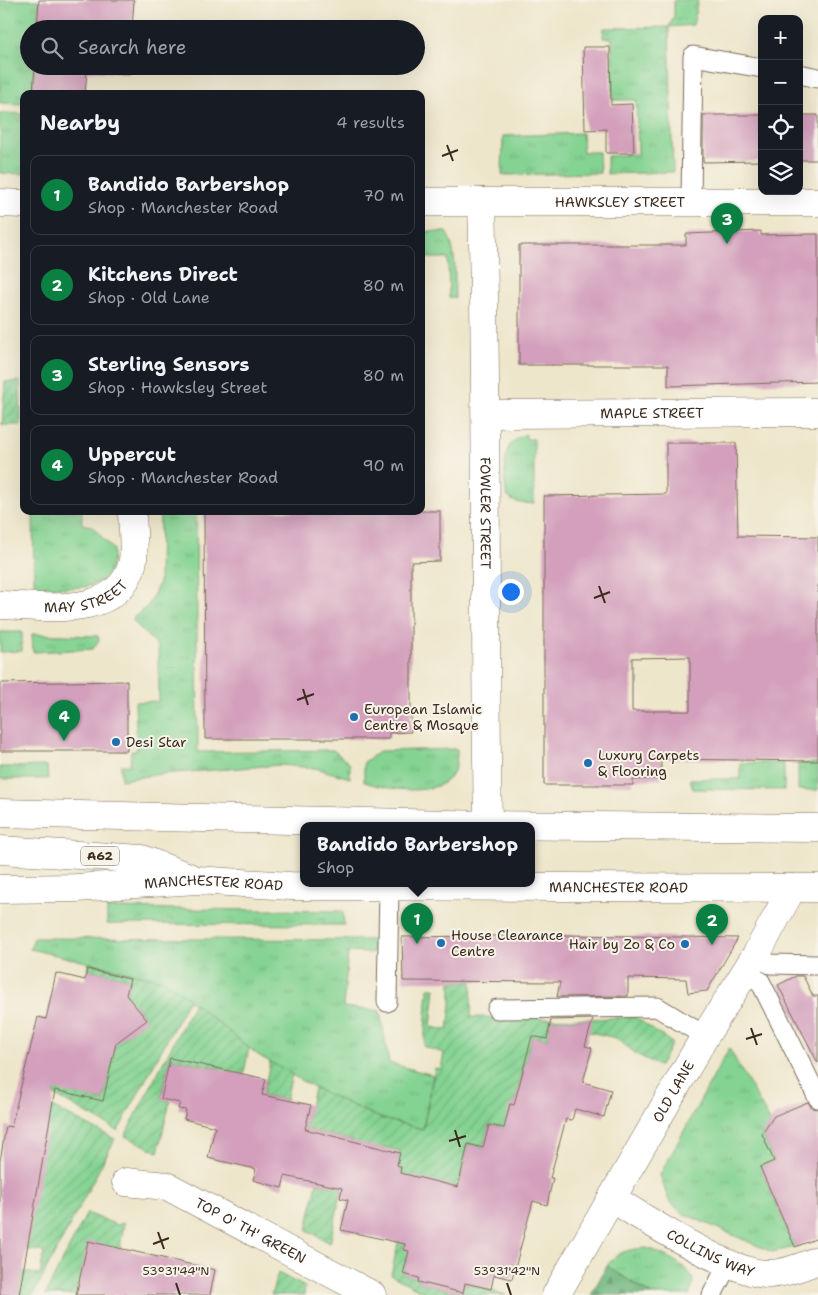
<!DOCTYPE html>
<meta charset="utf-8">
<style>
:root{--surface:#171b24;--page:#20242c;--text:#f1f3f6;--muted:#9ea1a6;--line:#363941;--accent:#0b8043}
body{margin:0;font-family:"Shantell Sans",sans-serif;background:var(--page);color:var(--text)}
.controls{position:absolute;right:15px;top:15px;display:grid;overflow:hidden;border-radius:10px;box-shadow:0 5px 20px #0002}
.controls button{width:45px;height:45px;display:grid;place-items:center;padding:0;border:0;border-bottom:1px solid var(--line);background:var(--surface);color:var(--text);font:25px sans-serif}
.you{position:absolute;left:510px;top:591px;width:18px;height:18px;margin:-12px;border:4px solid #fff;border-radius:50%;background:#1a73e8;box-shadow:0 0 0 8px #1a73e833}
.badge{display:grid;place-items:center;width:32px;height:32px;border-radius:50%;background:var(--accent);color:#fff;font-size:16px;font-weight:700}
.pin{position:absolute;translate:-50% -41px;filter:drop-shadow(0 1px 2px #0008)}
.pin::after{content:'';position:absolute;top:26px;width:18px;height:15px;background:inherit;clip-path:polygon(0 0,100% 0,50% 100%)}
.popup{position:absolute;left:300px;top:822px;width:235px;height:65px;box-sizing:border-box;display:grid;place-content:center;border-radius:10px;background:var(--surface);filter:drop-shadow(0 1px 4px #0005);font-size:16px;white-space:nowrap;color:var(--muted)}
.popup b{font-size:19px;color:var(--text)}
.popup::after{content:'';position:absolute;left:50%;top:100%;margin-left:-10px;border:10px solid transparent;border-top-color:var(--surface)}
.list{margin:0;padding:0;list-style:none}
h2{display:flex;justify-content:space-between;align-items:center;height:65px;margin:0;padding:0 20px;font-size:21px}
h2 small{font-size:16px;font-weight:400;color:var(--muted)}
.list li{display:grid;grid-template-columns:32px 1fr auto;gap:15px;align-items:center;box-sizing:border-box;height:80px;margin:0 10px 10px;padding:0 10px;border:1px solid var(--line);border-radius:10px}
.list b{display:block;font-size:19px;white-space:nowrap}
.list p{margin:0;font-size:16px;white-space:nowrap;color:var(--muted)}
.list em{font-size:16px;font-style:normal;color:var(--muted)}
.icon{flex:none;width:28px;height:28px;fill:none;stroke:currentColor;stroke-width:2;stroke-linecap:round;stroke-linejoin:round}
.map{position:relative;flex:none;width:818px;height:1295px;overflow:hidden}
.search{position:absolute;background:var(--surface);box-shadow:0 5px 20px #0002;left:20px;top:20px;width:405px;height:55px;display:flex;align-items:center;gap:12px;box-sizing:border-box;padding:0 18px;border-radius:28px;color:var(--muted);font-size:19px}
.panel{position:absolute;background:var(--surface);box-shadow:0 5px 20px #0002;left:20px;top:90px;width:405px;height:425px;border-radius:10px}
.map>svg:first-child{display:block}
</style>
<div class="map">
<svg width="818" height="1295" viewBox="0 0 818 1295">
<defs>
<pattern id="grass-tufts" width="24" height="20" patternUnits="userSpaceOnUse" patternTransform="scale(1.25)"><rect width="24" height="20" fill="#84d392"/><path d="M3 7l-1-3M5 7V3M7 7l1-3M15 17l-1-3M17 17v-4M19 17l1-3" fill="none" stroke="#73b57d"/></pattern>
<pattern id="forest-firs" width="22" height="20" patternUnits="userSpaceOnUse" patternTransform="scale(1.25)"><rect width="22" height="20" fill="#6bb57c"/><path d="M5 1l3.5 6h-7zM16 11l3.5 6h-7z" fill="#599365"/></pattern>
<pattern id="garden-furrows" width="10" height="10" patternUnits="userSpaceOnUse" patternTransform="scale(1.25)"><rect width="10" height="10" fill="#84d392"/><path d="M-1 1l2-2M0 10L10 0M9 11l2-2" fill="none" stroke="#73b57d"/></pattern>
</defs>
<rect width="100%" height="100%" fill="#f7f3e8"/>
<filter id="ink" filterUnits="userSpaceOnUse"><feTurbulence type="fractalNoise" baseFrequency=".02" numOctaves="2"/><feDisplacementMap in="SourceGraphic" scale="10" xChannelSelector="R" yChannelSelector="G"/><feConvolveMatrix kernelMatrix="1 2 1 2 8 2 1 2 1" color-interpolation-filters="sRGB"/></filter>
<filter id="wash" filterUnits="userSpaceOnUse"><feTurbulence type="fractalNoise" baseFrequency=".0096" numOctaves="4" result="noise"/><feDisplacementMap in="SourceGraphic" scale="20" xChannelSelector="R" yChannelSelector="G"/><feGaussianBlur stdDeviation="1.12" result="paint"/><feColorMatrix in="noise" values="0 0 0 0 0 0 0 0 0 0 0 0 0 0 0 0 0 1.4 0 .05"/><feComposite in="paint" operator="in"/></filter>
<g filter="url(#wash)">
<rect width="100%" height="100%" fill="#eee6cb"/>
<path fill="url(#grass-tufts)" stroke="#607e58" d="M0,0H39L37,29H29V66H35L33,94H24V104L0,103Z
M674,0H698L693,25L669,27L673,172L607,174V156L638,154L636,100H613L612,38H603L604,28L669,27L674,17Z
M0,113L24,114V174L0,173Z
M582,133L583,152H599L600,173L502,175L503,136Z
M421,231L446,232C458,251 454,276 455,298H449L448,258H421Z
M526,434V439H534V503C526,504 515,504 508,497C503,491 504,451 510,445C514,440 520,436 526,434Z
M33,511H82V524L92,526L113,549C113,555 113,563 110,569C99,596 58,586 34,585Z
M160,511H196L198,752L333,750L350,764V778L315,768L280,765L161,774L121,780V765H130L131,751L137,750L135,702L159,701L158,647L133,621L135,616L148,606L159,583Z
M0,632H22V651L0,652Z
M32,634L98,636L99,640L93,649L33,652Z
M457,749C457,758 457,768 451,776C434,798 387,789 364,782V762L380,751Z
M740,763H784V790L693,789L690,779H740Z
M818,763V790H798V764Z
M47,766L48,779H0V767Z
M107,908L343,911L344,925L107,924Z
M34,938L373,940V953L348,952L343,1007L380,1011L389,1063L433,1075L423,1129L382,1119L314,1088L258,1055L163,980L30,949Z
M729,1048L771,1123L762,1134L774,1161L760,1167L795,1247L772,1252L682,1213L669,1201L660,1175Z
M647,1248C660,1253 693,1266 693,1283C693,1287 690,1292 689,1295H652L607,1266C617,1251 629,1249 647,1248Z"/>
<path fill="url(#forest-firs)" stroke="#53704d" d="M607,1266L652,1295H591Z"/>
<path fill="url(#garden-furrows)" stroke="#607e58" d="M20,381L21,425H2L5,382Z
M88,963L163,980L189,999L118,1131L54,1095L55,1089L103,1101L119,1027L141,1024L143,1015L136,1006L124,1004L130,979L87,969Z
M451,982H472L471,1017L589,1019L635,1017L672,1043L660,1066L636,1054L616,1038L550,1023L547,1039L532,1036L514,1105L504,1128L489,1125L483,1148L468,1144L463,1164L479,1168L461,1192L407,1233L404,1249L424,1254L423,1262L407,1258L403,1274L419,1278L418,1282L462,1293L465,1283L506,1295H429L391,1275L406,1207L400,1173L401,1167L397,1165L400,1151L382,1147L379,1160L353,1141L305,1129L314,1088L382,1119L423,1129L435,1068L441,1069L444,1053L424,1047L428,988H435L431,1027L448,1030L451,1004Z
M194,1003L249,1048L241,1087L215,1081L218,1068L170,1058L161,1098L170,1101L158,1152L125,1136Z
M270,1062L292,1074L286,1100L263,1095Z
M44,1103L115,1139L33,1295H5L21,1271L40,1275L44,1252L26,1249Z
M317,1183L342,1187L330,1243L307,1230Z
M87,1213L117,1225L124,1223L120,1248L76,1295H45Z
M278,1273L305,1287L304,1295H271Z"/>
<g id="blocks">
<path fill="#d39fbc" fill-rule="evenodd" d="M39,0H134L132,29H37Z
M583,47H610L611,105L632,104L634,153H606V129L585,130Z
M35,66H130L129,74L87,71L85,94H33Z
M703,115H762V161L703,162Z
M799,115H818V160H799Z
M761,231V235L818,234V382L668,386V365H519V245H686V234Z
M666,443H736L738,536L818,537V761L661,759V779L633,780V785H544V496L666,494ZM690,657V711H632V658Z
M204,511H440V561L411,562V732L389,733V739H205Z
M127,681V751H0V683Z
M568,935L738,938L707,991L688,993L686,979L628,978V996L557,997L560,982L403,981L402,937Z
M87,969L130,979L126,995L147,1020L116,1043L103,1101L55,1090L19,1295H0V1161L6,1126L11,1127L38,1017L46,1019L56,973L85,980Z
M796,976H803L813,996H818V1063L778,985Z
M593,1019L585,1046L592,1048L583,1082L611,1090L604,1117L575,1109L572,1120L566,1119L550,1178H553L547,1205L533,1201L512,1279L494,1275L491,1289L465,1283L463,1293L418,1282L419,1278L403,1274L409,1251L404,1250L405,1244L341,1230L348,1200L340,1198L342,1188L285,1176L282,1188L253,1180L256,1169L208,1158L215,1127L184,1119L186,1110L178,1109L180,1103L161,1099L170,1058L266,1079L262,1095L311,1105L305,1129L400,1153L397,1165L401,1167L400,1173L458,1187L468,1144L483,1148L489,1125L504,1128L510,1104L514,1105L532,1036L547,1039L551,1020Z
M808,1102L812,1108L818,1109V1238L795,1247L760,1167L774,1161L762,1134L774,1116Z
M88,1241L215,1270L210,1295H76Z"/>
</g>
</g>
<g filter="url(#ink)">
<use href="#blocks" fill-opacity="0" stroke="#7a6c5b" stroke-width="1"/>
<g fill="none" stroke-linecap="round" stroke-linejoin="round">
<g stroke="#7a6c5b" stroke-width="21">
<path id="service" d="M799,74L818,78
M691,203L693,56L762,68
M756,955L770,964L818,965
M744,974L760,981L818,1098
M387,1002L389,886
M497,1009L657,1007L705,1036
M712,1295L728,1264"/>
</g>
<g stroke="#7a6c5b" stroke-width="29">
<g id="minor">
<path id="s1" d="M421,202H818"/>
<path id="s2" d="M482,202C488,410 484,617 488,825"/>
<path d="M0,203L24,204"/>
<path id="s3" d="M487,414L818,412"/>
<path id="s4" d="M0,605C42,606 117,620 132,565C136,550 132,527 132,511"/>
<path id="s5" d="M126,1182L167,1186L372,1295"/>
<path id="s6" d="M613,1199C646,1220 735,1276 770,1274C786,1273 804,1266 818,1260"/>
<path id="s7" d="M556,1295L705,1036L756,955L792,888"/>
</g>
</g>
<g stroke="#7a6c5b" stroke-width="29">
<g id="trunk">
<path d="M0,813L488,825L818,828"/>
<path d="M0,850L142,859L189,877"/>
<path id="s8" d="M0,889L76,888L196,880L290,886L818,888"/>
</g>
</g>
<use href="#service" stroke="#fff" stroke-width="19"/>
<use href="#minor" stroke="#fff" stroke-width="28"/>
<use href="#trunk" stroke="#fff" stroke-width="28"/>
</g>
</g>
<path fill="none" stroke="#3b2a1e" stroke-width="2" d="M447,145L453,161M442,156L458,150M599,586L605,603M594,598L610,592M303,689L308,705M297,700L314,694M751,1028L757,1045M746,1039L762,1034M455,1130L460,1147M449,1141L466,1136M158,1232L164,1249M153,1244L169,1238M176,1283L180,1295M507,1283L511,1295"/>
<g fill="#1f6fb2" stroke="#f7f3e8" stroke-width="2">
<circle cx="354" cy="717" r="5"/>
<circle cx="116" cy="742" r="5"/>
<circle cx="588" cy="763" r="5"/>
<circle cx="441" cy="943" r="5"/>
<circle cx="685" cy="944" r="5"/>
</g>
<g text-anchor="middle" stroke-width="4" stroke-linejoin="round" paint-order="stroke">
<rect fill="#f7f3e8" stroke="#73665b" stroke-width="1" x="81" y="846.5" width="38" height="19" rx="4"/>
<g font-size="12" font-weight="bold" fill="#3b2a1e">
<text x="100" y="860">A62</text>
</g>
<g font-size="14" fill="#3b2a1e" stroke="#f7f3e8">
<text dy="5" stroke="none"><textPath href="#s1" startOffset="199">HAWKSLEY STREET</textPath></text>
<text dy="5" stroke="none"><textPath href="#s3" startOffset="165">MAPLE STREET</textPath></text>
<text dy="5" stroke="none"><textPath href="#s2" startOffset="311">FOWLER STREET</textPath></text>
<text dy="5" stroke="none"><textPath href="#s4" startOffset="88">MAY STREET</textPath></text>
<text dy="5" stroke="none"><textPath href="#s8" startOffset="214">MANCHESTER ROAD</textPath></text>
<text dy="5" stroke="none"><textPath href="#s8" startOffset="619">MANCHESTER ROAD</textPath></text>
<text dy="5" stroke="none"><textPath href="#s7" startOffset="235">OLD LANE</textPath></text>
<text dy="5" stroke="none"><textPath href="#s5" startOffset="136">TOP O' TH' GREEN</textPath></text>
<text dy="5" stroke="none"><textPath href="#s6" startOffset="112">COLLINS WAY</textPath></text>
</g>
<g font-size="14" fill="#3b2a1e" stroke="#f7f3e8" text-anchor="start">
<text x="364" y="714">European Islamic<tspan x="364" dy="16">Centre &amp; Mosque</tspan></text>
<text x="126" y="747">Desi Star</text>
<text x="598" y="760">Luxury Carpets<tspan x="598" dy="16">&amp; Flooring</tspan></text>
<text x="451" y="940">House Clearance<tspan x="451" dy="16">Centre</tspan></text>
<text x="675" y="949" text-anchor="end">Hair by Zo &amp; Co</text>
</g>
</g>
<g font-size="12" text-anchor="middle" fill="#3b2a1e" stroke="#f7f3e8" stroke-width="4" stroke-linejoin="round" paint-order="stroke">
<text x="176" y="1275">53°31'44"N</text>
<text x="507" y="1275">53°31'42"N</text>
</g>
</svg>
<div class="controls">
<button>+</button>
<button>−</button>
<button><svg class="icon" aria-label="locate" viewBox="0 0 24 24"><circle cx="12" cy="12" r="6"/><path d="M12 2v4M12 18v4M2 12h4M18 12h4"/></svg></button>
<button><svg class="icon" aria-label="layers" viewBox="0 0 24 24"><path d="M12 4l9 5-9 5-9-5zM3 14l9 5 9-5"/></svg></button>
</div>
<div class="you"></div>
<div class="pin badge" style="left:417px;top:944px">1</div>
<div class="popup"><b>Bandido Barbershop</b>Shop</div>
<div class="pin badge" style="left:712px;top:945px">2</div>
<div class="pin badge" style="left:727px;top:244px">3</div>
<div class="pin badge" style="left:64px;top:741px">4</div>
<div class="search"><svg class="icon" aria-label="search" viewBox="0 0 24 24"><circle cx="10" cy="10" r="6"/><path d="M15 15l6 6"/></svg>Search here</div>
<section class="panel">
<h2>Nearby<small>4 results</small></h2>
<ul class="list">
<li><span class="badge">1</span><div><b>Bandido Barbershop</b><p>Shop · Manchester Road</p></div><em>70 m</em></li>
<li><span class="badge">2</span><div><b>Kitchens Direct</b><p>Shop · Old Lane</p></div><em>80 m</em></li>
<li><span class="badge">3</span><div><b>Sterling Sensors</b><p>Shop · Hawksley Street</p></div><em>80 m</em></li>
<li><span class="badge">4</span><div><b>Uppercut</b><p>Shop · Manchester Road</p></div><em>90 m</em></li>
</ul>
</section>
</div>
